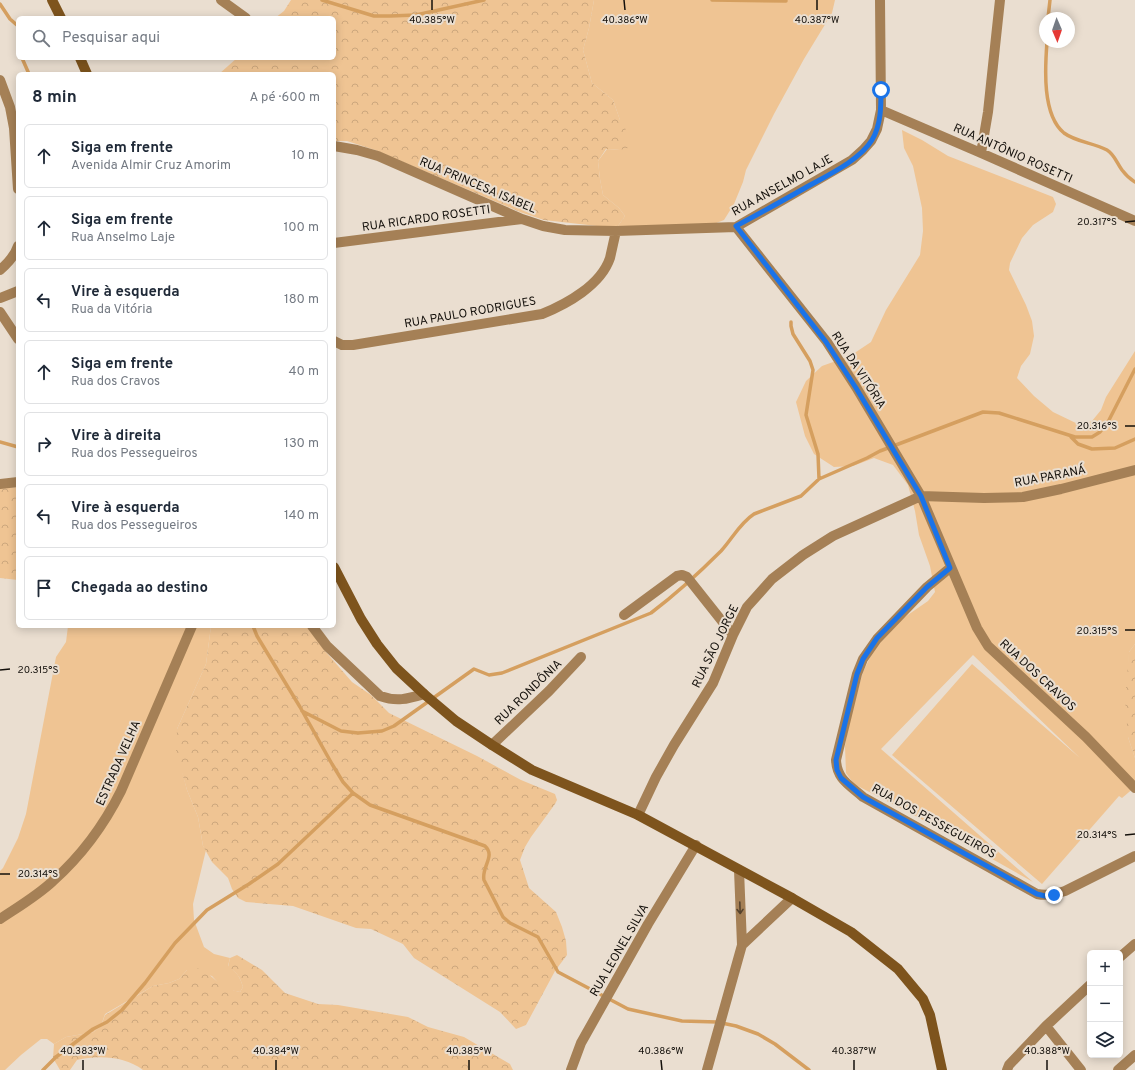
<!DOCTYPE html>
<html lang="pt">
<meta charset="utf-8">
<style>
:root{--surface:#fff;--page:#f6f6f7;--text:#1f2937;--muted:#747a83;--line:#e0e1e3}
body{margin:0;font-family:Overpass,sans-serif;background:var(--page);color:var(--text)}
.controls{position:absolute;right:12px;bottom:12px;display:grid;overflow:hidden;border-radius:6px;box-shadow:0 2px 10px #0003}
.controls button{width:36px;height:36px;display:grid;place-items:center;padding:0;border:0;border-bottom:1px solid var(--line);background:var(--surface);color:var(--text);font:20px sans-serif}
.compass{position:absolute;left:1039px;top:12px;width:36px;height:36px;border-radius:50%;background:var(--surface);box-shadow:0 2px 10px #0003;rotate:178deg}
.stop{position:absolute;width:12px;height:12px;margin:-9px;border:3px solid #1a73e8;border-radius:50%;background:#fff}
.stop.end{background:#1a73e8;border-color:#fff;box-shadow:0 1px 4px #0008}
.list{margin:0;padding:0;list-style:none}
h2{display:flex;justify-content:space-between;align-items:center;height:52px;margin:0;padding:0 16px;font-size:17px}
h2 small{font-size:13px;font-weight:400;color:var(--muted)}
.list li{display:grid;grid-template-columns:26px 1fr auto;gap:12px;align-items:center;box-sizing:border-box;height:64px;margin:0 8px 8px;padding:0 8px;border:1px solid var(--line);border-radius:6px}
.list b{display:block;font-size:15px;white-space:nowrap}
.list p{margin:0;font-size:13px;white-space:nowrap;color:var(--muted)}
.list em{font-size:13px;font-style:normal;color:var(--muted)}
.icon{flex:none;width:22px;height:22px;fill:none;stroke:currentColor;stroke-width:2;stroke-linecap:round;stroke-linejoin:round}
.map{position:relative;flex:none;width:1135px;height:1070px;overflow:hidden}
.search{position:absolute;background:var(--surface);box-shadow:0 2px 10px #0003;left:16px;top:16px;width:320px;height:44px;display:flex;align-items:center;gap:10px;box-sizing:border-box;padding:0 14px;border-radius:6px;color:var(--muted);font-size:15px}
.panel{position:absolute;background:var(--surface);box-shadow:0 2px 10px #0003;left:16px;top:72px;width:320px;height:556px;border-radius:6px}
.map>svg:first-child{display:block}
</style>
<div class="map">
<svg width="1135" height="1070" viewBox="0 0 1135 1070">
<defs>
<pattern id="forest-crowns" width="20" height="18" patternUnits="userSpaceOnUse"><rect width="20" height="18" fill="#efc493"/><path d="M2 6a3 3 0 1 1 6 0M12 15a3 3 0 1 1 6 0" fill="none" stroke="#cca77d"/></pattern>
</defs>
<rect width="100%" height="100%" fill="#eaded0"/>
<path fill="#efc493" d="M594,0H835L832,13L804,59L774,114L746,170L743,182L734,204L724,220L706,227L618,226L625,216L619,208L603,195L600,179L598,161L607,149L620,150V120L613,100L592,83L583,50L589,28Z
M902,130L922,140L948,156L1053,197L1056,204L1053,212L1033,225L1022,238L1010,263L1009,270L1026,305L1032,321L1034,336L1030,354L1021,366L1017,378L1034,396L1053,412L1080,425L1092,421L1101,410L1106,397L1135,351V644L1129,652L1128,737L1135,758V787L1122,798L1119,796L1042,884L892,755L972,664L1080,758L973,655L881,749L1033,882L921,819L854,784L846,773L845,746L850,718L863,672L874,649L902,619L928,601L935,592L930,566L919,535L915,511L908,485L893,465L874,458L853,466L834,467L814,454L805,436L796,402L806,381L822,366L850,356L871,342L886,310L920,255L923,231L922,208L913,166L904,148Z
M68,626H211L206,664L177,729L183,775L187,790L198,817L203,846L206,850L193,904L194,920L204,947L214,954L230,958L228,966C237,972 240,977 243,987L240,992L230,990L220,985L212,976L187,970L179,979L169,983L153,986L105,1014L101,1026L94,1032L66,1037L54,1044L47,1039H41L21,1055L5,1070H0V871L3,868L18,838L26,814L56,657L66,642Z"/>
<path fill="url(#forest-crowns)" d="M291,0H594L589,28L583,50L592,83L613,100L620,120L625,125L628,148L620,150L606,149L598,161L600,179L603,195L619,208L625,216L618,226H597L544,220L520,212L375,150L347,141H334V74H219L237,58H334V18H275L284,11Z
M18,487V580L0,578V488Z
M211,626H307L325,651L352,682L371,695L389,713L477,756L521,780L555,794L557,800L555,804L531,837L525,847L520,860L529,888L556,912L562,927L566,941L567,955L555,971L526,1025L516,1029L500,1012L414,958L403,944L371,929L356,928L293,906L246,902L238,898L232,889L228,878L212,862L203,846L198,817L187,790L176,752L177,729L206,664Z
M1135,644V758L1128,737L1125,700L1129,652Z
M237,955L262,970L285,993L318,1004L338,1005L408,1017L428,1027L464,1037L510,1064L513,1070H143C125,1056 98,1055 77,1060L70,1070H60L53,1058L54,1044L66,1037L94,1032L101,1026L105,1015L153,986L169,983L179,979L187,970L201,968C214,978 223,989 240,992L243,987C240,977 237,972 228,967L230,958Z"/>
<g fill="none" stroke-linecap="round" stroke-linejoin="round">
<path stroke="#d59f5f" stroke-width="3.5" d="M322,0L374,16H390L416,15L484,0
M712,0L786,1
M0,4L10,19L18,26V29
M1048,18L1050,0
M1047,42C1045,68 1042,115 1064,133C1076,142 1094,143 1107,150C1114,154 1117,163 1122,170C1125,174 1130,179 1135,182
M22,58L29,74
M791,322V326L793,334L810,361L813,370L806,415L818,454L819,479
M1071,437L1078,444L1092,449L1115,448L1135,439
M0,442L18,447
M253,626L257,636L300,707L332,764L343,782L353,793L370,805L485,846C496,856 481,867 484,880L503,917L510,923L538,937L558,972L628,1009L682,1021L717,1022L736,1026L758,1034L775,1044L809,1070
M302,711L341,731L358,733L382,731L394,726L474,669L489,675L502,673L651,613C676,594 699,573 721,551C732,539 740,523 754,514L801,496L819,479L867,458L880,451L983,412L999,413L1075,437H1092L1100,432L1108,422L1135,369
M43,1070L56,1057L93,1029L107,1022L122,1010L145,983L175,943L207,910L249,884L278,864L353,793"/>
<path stroke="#a58056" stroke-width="10" d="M221,0L246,18
M0,80L10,107L14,128L18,189
M881,110L981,153L1135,221
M334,146L357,150L378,156L522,219L543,226L565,230L616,231L736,227L852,160L863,150L871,141L877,129L881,110L880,0
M981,153L988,112L1000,0
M736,227L827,342L856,387L921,496L977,628L988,646L1086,737L1135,788
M334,243L522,219
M0,270C8,263 15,256 18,246
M0,298L18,291
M0,312L18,339
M334,341L342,345H353L542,314C567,304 601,285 610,258C612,249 614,240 616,231
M0,484L18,482
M950,568L927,587L877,639L863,659L857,674L836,760C837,780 850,785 863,797L1037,894C1047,896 1055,894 1065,891L1135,856
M624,615L677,576L682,575L687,577L733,635
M312,626L327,646L380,696C397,702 407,699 424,694
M492,745L549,691L581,657
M638,815L656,777L674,745L713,683L733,635L747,607L772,579L803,555L833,536L921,496L984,498L1023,497L1061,489L1135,470
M0,919C18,907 37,896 53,881C81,856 104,825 121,791L192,626
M742,945L792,898
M1120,957L1135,944
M1046,1026L1081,1070
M571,1070L581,1043L648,924L696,845
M707,1070L742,945L739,870
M1007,1070L1009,1065L1046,1026L1090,985
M1118,1070L1135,1055"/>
<path stroke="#7e541d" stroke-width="10" d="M52,0L61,18
M80,58L87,74
M334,567L361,619L377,644L396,668L424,694L456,721L492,745L532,770L638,815L792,898L851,932L898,969L923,999L930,1015L942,1070"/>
</g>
<defs><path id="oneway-shaft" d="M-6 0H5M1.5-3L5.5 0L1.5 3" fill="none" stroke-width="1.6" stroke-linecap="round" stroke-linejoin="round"/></defs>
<use stroke="#55422d" href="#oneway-shaft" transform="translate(740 908) rotate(88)"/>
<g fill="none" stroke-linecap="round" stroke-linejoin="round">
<path stroke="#1a73e8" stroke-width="5" d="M881,90C881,107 881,125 872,140C859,161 826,176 805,188C782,201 759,214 736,226L826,342L856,388L921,496L950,568L927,587L877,638L863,659L857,674L836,760L837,770L841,778L863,797L1037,894L1045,896L1054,895"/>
</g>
<path fill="none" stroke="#14100b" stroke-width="1.5" d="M432,0V10M624,0L625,10M817,0V10M1125,222L1135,221M1125,426H1135M1125,630H1135M0,670L10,669M1125,835L1135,834M0,874H10M83,1060V1070M276,1060V1070M469,1060V1070M661,1060L662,1070M854,1060V1070M1047,1060V1070"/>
<g text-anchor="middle" stroke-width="4" stroke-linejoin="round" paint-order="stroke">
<g font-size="12" fill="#14100b" stroke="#eaded0">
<text transform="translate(1013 153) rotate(24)" y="4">RUA ANTÔNIO ROSETTI</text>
<text transform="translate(478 185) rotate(23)" y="4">RUA PRINCESA ISABEL</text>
<text transform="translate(782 185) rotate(-29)" y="4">RUA ANSELMO LAJE</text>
<text transform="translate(426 218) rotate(-8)" y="4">RUA RICARDO ROSETTI</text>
<text transform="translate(470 312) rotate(-10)" y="4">RUA PAULO RODRIGUES</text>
<text transform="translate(859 370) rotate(57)" y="4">RUA DA VITÓRIA</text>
<text transform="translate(1050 476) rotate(-11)" y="4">RUA PARANÁ</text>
<text transform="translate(715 646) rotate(-64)" y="4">RUA SÃO JORGE</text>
<text transform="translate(1038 675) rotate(43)" y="4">RUA DOS CRAVOS</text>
<text transform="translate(528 692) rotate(-44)" y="4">RUA RONDÔNIA</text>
<text transform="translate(118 763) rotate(-66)" y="4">ESTRADA VELHA</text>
<text transform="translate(934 821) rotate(29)" y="4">RUA DOS PESSEGUEIROS</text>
<text transform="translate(619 950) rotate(-60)" y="4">RUA LEONEL SILVA</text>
</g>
</g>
<g font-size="10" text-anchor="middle" fill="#14100b" stroke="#eaded0" stroke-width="4" stroke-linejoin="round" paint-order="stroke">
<text x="432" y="23">40.385°W</text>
<text x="625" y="23">40.386°W</text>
<text x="817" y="23">40.387°W</text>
<text x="1097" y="225">20.317°S</text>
<text x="1097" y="429">20.316°S</text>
<text x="1097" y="634">20.315°S</text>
<text x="38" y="673">20.315°S</text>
<text x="1097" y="838">20.314°S</text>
<text x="38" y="877">20.314°S</text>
<text x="83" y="1054">40.383°W</text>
<text x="276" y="1054">40.384°W</text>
<text x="469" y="1054">40.385°W</text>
<text x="661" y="1054">40.386°W</text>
<text x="854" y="1054">40.387°W</text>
<text x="1047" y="1054">40.388°W</text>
</g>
</svg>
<div class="controls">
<button>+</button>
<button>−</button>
<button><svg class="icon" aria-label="layers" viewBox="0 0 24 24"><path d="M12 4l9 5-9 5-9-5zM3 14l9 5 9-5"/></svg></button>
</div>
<svg class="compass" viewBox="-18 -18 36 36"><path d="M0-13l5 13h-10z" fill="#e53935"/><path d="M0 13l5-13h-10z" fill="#747a83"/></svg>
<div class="stop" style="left:881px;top:90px"></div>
<div class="stop end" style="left:1054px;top:895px"></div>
<div class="search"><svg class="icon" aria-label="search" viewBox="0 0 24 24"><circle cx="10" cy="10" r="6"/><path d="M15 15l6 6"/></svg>Pesquisar aqui</div>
<section class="panel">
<h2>8 min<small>A pé · 600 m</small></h2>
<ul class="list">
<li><svg class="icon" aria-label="ahead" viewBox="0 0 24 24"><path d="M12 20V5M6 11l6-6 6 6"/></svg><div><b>Siga em frente</b><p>Avenida Almir Cruz Amorim</p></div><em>10 m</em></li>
<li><svg class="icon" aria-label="ahead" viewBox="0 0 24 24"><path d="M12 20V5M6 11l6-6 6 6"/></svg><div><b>Siga em frente</b><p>Rua Anselmo Laje</p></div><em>100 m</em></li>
<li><svg class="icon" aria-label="left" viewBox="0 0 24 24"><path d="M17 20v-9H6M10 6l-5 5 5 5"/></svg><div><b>Vire à esquerda</b><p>Rua da Vitória</p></div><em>180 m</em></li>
<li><svg class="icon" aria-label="ahead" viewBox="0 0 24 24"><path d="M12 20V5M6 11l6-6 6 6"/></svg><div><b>Siga em frente</b><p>Rua dos Cravos</p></div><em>40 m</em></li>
<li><svg class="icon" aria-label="right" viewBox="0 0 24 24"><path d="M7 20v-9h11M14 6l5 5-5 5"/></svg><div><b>Vire à direita</b><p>Rua dos Pessegueiros</p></div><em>130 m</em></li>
<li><svg class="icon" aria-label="left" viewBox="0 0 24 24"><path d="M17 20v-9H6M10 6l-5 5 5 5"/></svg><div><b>Vire à esquerda</b><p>Rua dos Pessegueiros</p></div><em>140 m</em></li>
<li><svg class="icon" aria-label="arrive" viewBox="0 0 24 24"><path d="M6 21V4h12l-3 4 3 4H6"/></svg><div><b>Chegada ao destino</b></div></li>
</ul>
</section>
</div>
